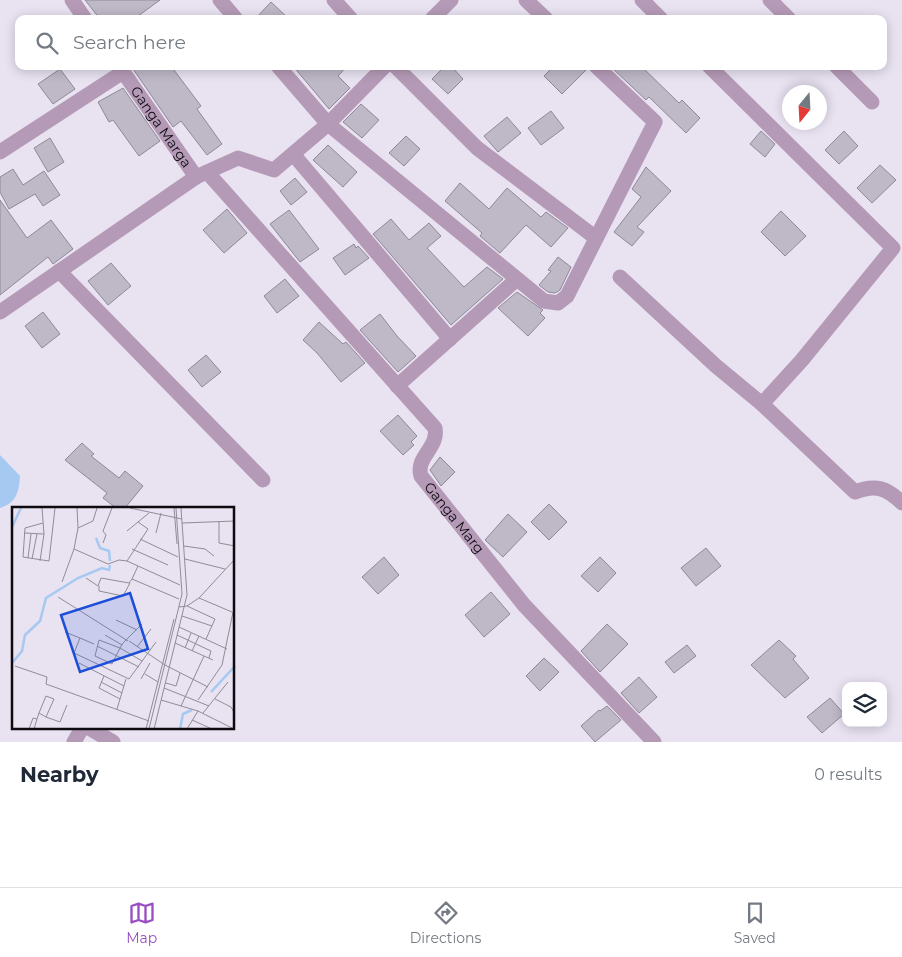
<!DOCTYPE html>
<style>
:root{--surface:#fff;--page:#f2f2f3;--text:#1f2937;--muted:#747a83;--line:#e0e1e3;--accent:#994fc2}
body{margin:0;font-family:Montserrat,sans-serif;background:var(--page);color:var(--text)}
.controls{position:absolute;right:15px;bottom:15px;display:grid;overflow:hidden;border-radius:10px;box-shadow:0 2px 12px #0003}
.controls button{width:45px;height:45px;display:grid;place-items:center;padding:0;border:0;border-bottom:1px solid var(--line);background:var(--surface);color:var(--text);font:25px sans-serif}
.compass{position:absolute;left:782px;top:85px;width:45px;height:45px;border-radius:50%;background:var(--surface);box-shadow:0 2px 12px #0003;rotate:198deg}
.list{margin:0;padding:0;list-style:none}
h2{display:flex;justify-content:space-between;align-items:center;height:65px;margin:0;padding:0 20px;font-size:21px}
h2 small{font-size:16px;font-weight:400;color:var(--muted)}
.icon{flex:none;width:28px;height:28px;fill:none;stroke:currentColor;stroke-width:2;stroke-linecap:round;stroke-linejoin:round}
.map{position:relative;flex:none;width:902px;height:742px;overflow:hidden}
.search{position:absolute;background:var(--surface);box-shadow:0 2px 12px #0003;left:15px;right:15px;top:15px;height:55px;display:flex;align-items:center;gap:12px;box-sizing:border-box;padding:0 18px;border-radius:10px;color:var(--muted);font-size:19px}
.sheet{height:145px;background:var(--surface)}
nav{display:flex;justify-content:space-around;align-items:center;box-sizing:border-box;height:70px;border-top:1px solid var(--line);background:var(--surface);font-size:14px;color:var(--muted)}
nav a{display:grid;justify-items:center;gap:2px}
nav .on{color:var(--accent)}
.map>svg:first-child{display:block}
</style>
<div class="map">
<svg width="902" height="742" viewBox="0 0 902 742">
<rect width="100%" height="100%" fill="#e8e2f1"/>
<path fill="#a6c9f1" d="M0,455L20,476C19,492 16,503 0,508Z"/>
<path fill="#beb8c7" stroke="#8f8997" d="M85,0H160L134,19H100Z
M271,2L289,19H255Z
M131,66H171L201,106L197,109L222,144L207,155L181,121L173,127Z
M293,66H347L338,76L350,88L329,109Z
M445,66H451L463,79L448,94L432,79Z
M554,66H587V69L562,94L544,76Z
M610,66H641L679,103L682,100L700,118L686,133L649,97L646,100Z
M60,69L75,89L53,104L38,84Z
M123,88L160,141L139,156L113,120L109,122L98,102Z
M361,104L379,120L362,138L343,122Z
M551,111L564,128L541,145L528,128Z
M507,117L521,133L498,152L484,136Z
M761,131L775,144L765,157L750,144Z
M844,131L858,146L839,164L825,150Z
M406,136L420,149L404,166L389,153Z
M50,138L64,162L48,172L34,148Z
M328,145L357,172L343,187L313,160Z
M880,165L896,180L872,203L857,188Z
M646,167L671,191L637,227L644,232L632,246L614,232L641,197L632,189Z
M13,169L23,185L44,171L60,195L43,206L35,194L9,209L0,192V177Z
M295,178L307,192L291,205L280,191Z
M460,183L489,209L507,188L541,217L546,212L568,228L551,247L526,225L500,253L480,236L482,233L445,201Z
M0,200L27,238L51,220L73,249L53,264L48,257L0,295Z
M227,209L247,233L224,253L203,230Z
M289,210L319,249L300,262L270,224Z
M781,211L806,236L785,256L761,232Z
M391,219L409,240L429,223L441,236L427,248L464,287L487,267L503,279L451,325L373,234Z
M354,244L356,248L358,246L369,258L345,275L333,258Z
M558,257L571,267L560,290L555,293L548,292L539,285L551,271L548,270Z
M111,263L131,286L108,305L88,281Z
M285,279L299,296L277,313L264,296Z
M517,292L543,310L540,313L545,318L528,336L498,308Z
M43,312L60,334L42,348L25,326Z
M380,314L397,336L416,356L398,372L360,330Z
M319,322L343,344L346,342L365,363L341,382L317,353L303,340Z
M206,355L221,372L202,387L188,370Z
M398,415L417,436L411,442L414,445L403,455L380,431Z
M82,443L94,454L91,456L119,478L125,471L143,486L125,508H116L103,498L107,493L65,460Z
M440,457L455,472L441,486L430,470Z
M549,504L567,522L549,540L531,522Z
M508,514L527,532L503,557L485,540Z
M706,548L721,566L696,586L681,568Z
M384,557L399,575L378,594L362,577Z
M600,557L616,573L598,592L581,576Z
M491,592L510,614L484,637L465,615Z
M607,624L628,644L600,672L581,651Z
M779,640L796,656L793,659L809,678L785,698L751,665Z
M687,645L696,656L674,673L665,662Z
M544,658L559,672L540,691L526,676Z
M639,677L657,697L639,713L621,693Z
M830,698L844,714L822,733L807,717Z
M607,706L621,720L595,742L581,726L599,710L600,711Z"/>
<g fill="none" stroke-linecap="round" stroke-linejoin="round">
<g stroke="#b59ab7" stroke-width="15">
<path d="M72,0L85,19"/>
<path d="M220,0L236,19"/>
<path d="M334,0L351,19"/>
<path d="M526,0L546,19"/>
<path d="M642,0L661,19"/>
<path d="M770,0L789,19"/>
<path d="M432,19L451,0"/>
<path id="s1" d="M119,66L196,177"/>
<path d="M278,66L328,124L544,301L558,303L567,296L655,122L596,66"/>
<path d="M395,66L477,148L596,238"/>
<path d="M836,66L872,102"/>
<path d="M0,152L123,72"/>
<path d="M293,154L450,339"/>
<path id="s2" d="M207,172L435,428C439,448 415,457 421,476L524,605L654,742"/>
<path d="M59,271L263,480"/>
<path d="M620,277L716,366L762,404L802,360L893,248L709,66"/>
<path d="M0,312L196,177L238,158L274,170L328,124L385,66"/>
<path d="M397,386L517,279"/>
<path d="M762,404L855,492C876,484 887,488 902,503"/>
<path d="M89,728L113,742"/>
<path d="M74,742L82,728"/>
</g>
</g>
<g text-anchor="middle" stroke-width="5" stroke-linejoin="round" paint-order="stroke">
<g font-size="14" fill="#0d0b10" stroke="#fff">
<text dy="5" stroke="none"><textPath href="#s1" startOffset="74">Ganga Marga</textPath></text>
<text dy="5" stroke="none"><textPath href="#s2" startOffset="448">Ganga Marg</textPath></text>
</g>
</g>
<g transform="translate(12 507)">
<rect width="222" height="222" fill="#e8e2f1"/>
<path fill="none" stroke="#a6c9f1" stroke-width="2.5" d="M0,20L9,1M84,31L88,41L97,44L98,54M0,156L10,144L13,128L28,114L34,91L66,71L90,61L97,63L98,58M199,185L223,159M168,222L171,207L180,203"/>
<path fill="none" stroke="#908c97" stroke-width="1" d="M65,1L66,21M118,1L170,12M162,1L165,37M207,14V36L223,39M31,16L13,21L11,50L37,54L43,1M170,16L223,14M115,24L137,6M12,26L32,27M144,26L149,6M128,32L166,50M91,36L94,28L91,24L100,1M172,39L193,42L202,49M62,42L66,21L81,14L85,1M120,42L156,58M16,51L19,27M20,52L25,27M173,52L213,62M28,54L32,27L30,1M115,54L136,22L126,15M126,59L120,72L167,92M74,71L86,79L89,71L117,76L120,72M50,75L62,42L96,57L107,53L115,54L168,78M87,79V84L111,89L118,76M46,90L116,134M187,91L220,105M175,99L203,112L194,132M167,100L175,99L187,91L223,52M170,109L200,119M104,113L125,123M130,117L111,136L108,141L100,157L83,149L87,133L108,141L130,154M167,120L215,142M53,125L68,131M93,128L110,138M165,128L199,144L197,151M117,134L153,158L196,180M163,136L201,153M82,137L68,131L62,146L117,172L144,135M85,139L127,160M125,140L139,122M173,141L179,126M180,144L187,129M67,156L112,179M3,159L35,170L34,177L137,214M133,167L146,175M92,169L87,181L108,192M129,172L138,156M89,175L110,186M154,176L164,179L168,166M152,181L197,199M203,192L219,200L223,207M149,193L186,204M186,193L210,158L221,105M169,199L192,149M105,202L114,172M191,206L216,175M34,210L48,215L55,198M25,212L27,206L34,189L42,192L34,210L27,206M180,213L200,222M17,222L21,211L25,212L22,222M134,222L162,112M137,222L170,87L164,1M142,222L175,88L169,1M175,222L186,204L222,222"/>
<path fill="#1d4ed8" fill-opacity="0.15" stroke="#1d4ed8" stroke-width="2.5" d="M118,86L136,142L68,165L49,108Z"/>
<rect width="222" height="222" fill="none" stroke="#0d0b10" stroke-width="2.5"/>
</g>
</svg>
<div class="controls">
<button><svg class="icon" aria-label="layers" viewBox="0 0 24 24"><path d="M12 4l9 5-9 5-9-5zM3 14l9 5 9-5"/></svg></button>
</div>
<svg class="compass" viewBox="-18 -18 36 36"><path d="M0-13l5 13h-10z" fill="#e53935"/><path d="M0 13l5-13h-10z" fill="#747a83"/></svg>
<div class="search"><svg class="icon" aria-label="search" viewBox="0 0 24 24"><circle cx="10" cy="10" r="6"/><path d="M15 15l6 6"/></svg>Search here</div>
</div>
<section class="sheet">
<h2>Nearby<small>0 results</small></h2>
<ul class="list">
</ul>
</section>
<nav>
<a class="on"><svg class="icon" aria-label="map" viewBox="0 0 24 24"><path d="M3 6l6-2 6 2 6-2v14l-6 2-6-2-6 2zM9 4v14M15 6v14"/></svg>Map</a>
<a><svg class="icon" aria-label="directions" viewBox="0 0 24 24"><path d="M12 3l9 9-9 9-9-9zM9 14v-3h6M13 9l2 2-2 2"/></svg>Directions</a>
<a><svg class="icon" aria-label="saved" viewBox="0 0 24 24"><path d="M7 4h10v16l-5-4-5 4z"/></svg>Saved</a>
</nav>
